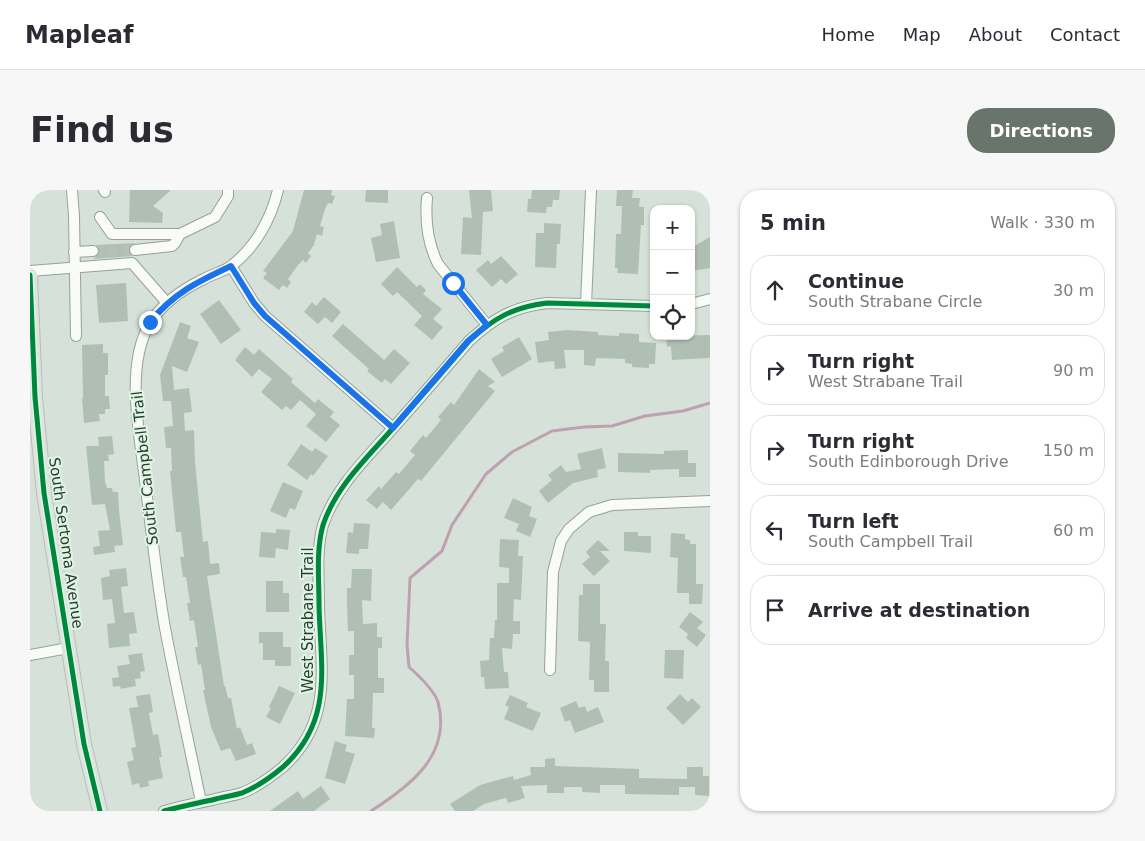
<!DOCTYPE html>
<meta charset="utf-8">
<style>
:root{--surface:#fff;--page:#f7f7f7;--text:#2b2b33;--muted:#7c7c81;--line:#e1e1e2;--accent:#69746c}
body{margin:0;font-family:"DejaVu Sans",sans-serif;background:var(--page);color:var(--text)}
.controls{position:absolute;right:15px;top:15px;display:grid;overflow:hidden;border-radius:10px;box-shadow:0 1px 4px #0004}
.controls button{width:45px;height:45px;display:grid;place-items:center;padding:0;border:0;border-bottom:1px solid var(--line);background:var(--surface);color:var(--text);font:25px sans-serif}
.stop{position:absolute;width:15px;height:15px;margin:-11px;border:4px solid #1a73e8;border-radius:50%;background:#fff}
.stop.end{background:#1a73e8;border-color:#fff;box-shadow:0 1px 5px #0008}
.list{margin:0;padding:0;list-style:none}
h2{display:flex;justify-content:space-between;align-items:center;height:65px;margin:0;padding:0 20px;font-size:21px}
h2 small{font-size:16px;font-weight:400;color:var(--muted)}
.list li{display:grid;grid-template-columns:32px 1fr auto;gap:15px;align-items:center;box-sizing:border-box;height:70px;margin:0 10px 10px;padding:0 10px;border:1px solid var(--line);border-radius:20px}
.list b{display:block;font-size:19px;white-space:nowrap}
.list p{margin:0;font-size:16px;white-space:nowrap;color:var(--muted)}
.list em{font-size:16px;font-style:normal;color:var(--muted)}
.icon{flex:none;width:28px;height:28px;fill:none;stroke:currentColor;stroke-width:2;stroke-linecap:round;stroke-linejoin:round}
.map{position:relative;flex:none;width:680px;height:621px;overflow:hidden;border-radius:20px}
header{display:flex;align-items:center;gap:30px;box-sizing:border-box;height:70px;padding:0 25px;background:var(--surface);border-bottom:1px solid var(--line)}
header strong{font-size:24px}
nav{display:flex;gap:28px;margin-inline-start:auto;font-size:18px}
.intro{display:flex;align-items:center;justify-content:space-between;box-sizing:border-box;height:120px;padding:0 30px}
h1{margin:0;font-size:35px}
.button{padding:12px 22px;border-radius:20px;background:var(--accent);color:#fff;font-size:18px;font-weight:700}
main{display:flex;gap:30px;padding:0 30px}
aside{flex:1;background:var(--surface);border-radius:20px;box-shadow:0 1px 4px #0004}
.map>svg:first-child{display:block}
</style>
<header>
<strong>Mapleaf</strong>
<nav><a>Home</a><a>Map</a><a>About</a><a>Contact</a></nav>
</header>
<div class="intro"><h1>Find us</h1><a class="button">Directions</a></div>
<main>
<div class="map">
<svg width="680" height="621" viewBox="0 0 680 621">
<rect width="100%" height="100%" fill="#d6e2d9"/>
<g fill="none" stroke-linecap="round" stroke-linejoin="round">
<path stroke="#bfa0b2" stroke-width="3" d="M341,621C380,596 422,565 408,512C404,500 388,485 379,477L377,455L380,388L412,361L422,335L456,284L482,262L522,241L554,237L582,236L615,226L653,221L680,213"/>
</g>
<path fill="#b0bfb4" d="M100,0H141L123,16L133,23L132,33L99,32Z
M274,0H302L301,5L305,6L302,14L298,13L295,19L290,36L294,37L292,46L287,44L284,55L278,63L281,66L276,73L273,70L268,75L258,89L261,92L257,98L253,95L249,100L233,88L237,83L233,81L263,41Z
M336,0H358V13L335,12Z
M439,0H461L463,21L453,22L451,65L431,64L433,27L442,28Z
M502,0H530L529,10H523L522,17H517L516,23L497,22L498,9H501Z
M587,0H603L602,8H610L609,17H614V35H611L608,84L587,83L588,78H585L586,44H591L592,16H586Z
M364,31L370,68L346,72L341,48L352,45L350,34Z
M514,33L531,34L530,54H527L526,78L505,77L506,43H514Z
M680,47V78L661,81V58Z
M105,53L99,58V64L102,66L63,69L69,64V58L66,55Z
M471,66L488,84L476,94L471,89L462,97L446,80L458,70L461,74Z
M367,77L387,97L390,94L396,100L393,104L412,119L403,129L413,137L402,150L384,135L392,126L367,102L363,106L351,94Z
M96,93L98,131L69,133L66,95Z
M294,107L311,122L302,133L295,127L288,134L274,122L282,112L286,116Z
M189,110L211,140L191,154L170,124Z
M150,132L161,136L157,148L169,152L157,182L142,176L144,200L159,198L162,222L154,223L155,241L164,240L165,272L173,352L178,351L180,374L189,373L190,384L177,386L194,496H195L198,508H201L207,539L210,537L217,555L222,553L226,564L206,571L200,558L191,561L181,537L173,500H175L171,474L168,475L165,457H168L164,430L160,431L157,413H160L156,387H153L150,367H154L151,342H146L140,281H142L141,258H136L134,237L143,236L141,211H133L130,185Z
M313,134L354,170L364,159L380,173L361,194L355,189L352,193L337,181L339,179L302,146Z
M537,140L568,142V145L589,146V143L609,144V152L626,153L625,174H619V178L602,177V174L595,173V169L566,168L565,176L554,175V160H534L536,178L525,179L524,171L508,173L505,152L519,150L518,142Z
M680,145V168L642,170L641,156L637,157L636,146Z
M489,147L502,169L472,187L461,169L474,161L472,157Z
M73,154V163H78V185H75V206H79L80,219H75V224H69L70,231L54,233L52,209L53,208L52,155Z
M215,157L224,165L229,159L263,189L261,192L285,213L288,209L304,222L300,227L310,235L296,252L276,236L286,224L270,210L261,220L256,216L252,220L231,202L242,189L229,179L222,187L205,170Z
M449,179L465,192L458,196L465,201L391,291L388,289L361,320L353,312L347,319L336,310L349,296L351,299L366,282L369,284L385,265L380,261L393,245L396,248L411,230L408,227L421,212L424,215Z
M82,246L84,264L78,265L79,271H74L75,292L77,298H82L83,302H88L89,320L93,355L84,356L85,362L64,365L63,357L70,356L68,341L80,340L75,314L62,315L56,256H69L68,247Z
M271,254L282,262L285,258L298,266L283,286L281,284L277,290L257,275Z
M572,258L576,278L567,280L568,287L543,293L518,313L509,301L522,290L518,285L531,275L536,282L551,279L547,264Z
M658,260V273H666V287H649V279L620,280V283L588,282V263L634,264V261Z
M253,292L273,301L265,320L260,318L256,328L240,321Z
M483,308L502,317L499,326L507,329L500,347L486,341L489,334L474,328Z
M324,333L340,334L338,359H329V364L316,363L318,342L323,343Z
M246,339L260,340L258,360L246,358L245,368L229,367L231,342L246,343Z
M594,342H608V346H621V363L594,361Z
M641,343L655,344V349L660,350V354H666V394H673L672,414H659V403H647L648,368L640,367Z
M470,349L489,350L488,366H493L491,410L484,409L483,431H490V444H483L482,459L472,458L474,482H478L479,498L455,499L454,487H451L450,471L459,470L460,448H464L465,430H467V393H479V378L469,377Z
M568,350L580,361H570L580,371L564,386L552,374L560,367L556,362Z
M96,378L98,396L91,397L94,423L104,422L107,443L99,444L100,456L79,458L77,434L85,433L82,409L73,410L71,388L80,386L79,380Z
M322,379H342L341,411L332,410L333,434L347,433V447H352V458H348V488H354V503H343L342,538H345L344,548L315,546L317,509H324V485H319V465H324V441H318L317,416V398H321Z
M236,391H253V403H259V422H236Z
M553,394H570V434H576L575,471H579V502H564V490H559L560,452L548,451L549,405H553Z
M660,422L673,432L667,438L676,445L667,457L656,448L658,444L649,437Z
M229,442H253V457H261V476H245V470H233V453H229Z
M635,460H654L653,489L634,488Z
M112,463L115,481L110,482L111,488L105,489L106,496L91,499L90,496L83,497L82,488L89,487L87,476L100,474L98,465Z
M249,496L265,503L250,534L236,527L241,518L239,517Z
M120,504L123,522L119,523L123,545L128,544L132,567H129L133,588L118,591L119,596L110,598L109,593L102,595L97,572L104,570L101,558L106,557L99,518L108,517L106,506Z
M650,504L658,512L662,508L671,517L653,535L636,518Z
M480,505L498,513L496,517L511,523L503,541L474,529L479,517L475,515Z
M546,511L549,518L555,516L557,522L568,517L574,532L545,543L540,530L535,532L530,518Z
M305,551L317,555L315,561L325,564L315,594L295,588Z
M525,568V576L609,579V588L657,589V577H673V586H679V606L665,605V597H649V605L595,604V595H570V603L552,602V597H534V603H517V595L491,596L495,608L478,613L476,608L454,614L443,621H425L420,614L450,595L483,586L484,590L501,585L500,577H515V569Z
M291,596L300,609L284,621H240L268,601L273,609Z"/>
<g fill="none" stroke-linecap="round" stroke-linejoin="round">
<path stroke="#b5c0b7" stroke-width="10" stroke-dasharray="10 5" stroke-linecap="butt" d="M63,61L105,60"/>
<g stroke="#97a099" stroke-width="12">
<path id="minor" d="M42,0L44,26L46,146
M74,0L75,2
M397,8C395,31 397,52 408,74L457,135
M70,27L82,44H150L185,27L198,6V0
M105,60L142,56L145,53L150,44
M44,62L63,61
M201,76L224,113L235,126L363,238
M0,81L102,73L137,113
M556,114L561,0
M661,114L680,109
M0,465L38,458
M520,480L523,382L531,351L539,339L559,322L582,315L680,311
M171,612C159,554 146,496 135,438C127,392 122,345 116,299C111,250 94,179 119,135C131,114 153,99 174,89C182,84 193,82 201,76C225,58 241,29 248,0
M134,621C150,617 166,613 182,610C192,607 202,606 212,603C227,597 241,587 253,577C305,530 290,475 289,414C289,388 286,360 293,335C306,296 338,267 364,237C389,209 414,180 439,151C464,128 483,117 517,113L624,116"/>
</g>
<g stroke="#b8beb9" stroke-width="16">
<path id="major" d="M0,85L5,207L14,303L54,554L70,621"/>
</g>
<use href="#minor" stroke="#f9fbf9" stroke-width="10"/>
<use href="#major" stroke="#dde4df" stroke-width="14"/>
<g stroke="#ddf6e3" stroke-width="8">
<path id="cycleway" d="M0,85L5,207L14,303L54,554L70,621
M134,621C150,617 166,613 182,610C192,607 202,606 212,603C227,597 241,587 253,577C305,530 290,475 289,414C289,388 286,360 293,335C306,296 338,267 364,237C389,209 414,180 439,151C464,128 483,117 517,113L624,116"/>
</g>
<use href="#cycleway" stroke="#00873e" stroke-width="5"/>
</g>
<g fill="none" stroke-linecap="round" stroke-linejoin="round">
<path stroke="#1a73e8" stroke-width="6" d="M120,132C144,103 167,92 201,76L224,113L235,126L363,238L438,151L457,135L423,93"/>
</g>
<g text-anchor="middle" stroke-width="4" stroke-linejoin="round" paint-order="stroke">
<g font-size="15" fill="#2f3931" stroke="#ddf6e3">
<text transform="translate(115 278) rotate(-96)" y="5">South Campbell Trail</text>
<text transform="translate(36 353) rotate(82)" y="5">South Sertoma Avenue</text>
<text transform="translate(278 430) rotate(-90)" y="5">West Strabane Trail</text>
</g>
</g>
</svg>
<div class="controls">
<button>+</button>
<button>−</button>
<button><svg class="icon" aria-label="locate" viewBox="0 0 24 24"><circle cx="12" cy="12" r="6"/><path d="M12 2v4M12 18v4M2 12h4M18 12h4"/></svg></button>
</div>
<div class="stop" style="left:423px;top:93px"></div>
<div class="stop end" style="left:120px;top:132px"></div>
</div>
<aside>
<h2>5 min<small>Walk · 330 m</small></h2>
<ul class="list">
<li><svg class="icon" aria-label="ahead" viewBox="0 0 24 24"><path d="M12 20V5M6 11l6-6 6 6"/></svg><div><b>Continue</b><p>South Strabane Circle</p></div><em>30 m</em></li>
<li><svg class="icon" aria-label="right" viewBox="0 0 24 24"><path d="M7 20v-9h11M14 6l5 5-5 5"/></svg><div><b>Turn right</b><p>West Strabane Trail</p></div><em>90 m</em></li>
<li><svg class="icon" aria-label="right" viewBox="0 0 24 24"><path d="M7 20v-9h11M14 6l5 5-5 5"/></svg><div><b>Turn right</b><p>South Edinborough Drive</p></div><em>150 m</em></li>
<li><svg class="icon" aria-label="left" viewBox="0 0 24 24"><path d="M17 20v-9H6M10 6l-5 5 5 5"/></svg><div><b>Turn left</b><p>South Campbell Trail</p></div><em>60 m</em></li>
<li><svg class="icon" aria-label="arrive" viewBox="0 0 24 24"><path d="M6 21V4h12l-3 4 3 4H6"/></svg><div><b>Arrive at destination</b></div></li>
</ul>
</aside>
</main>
